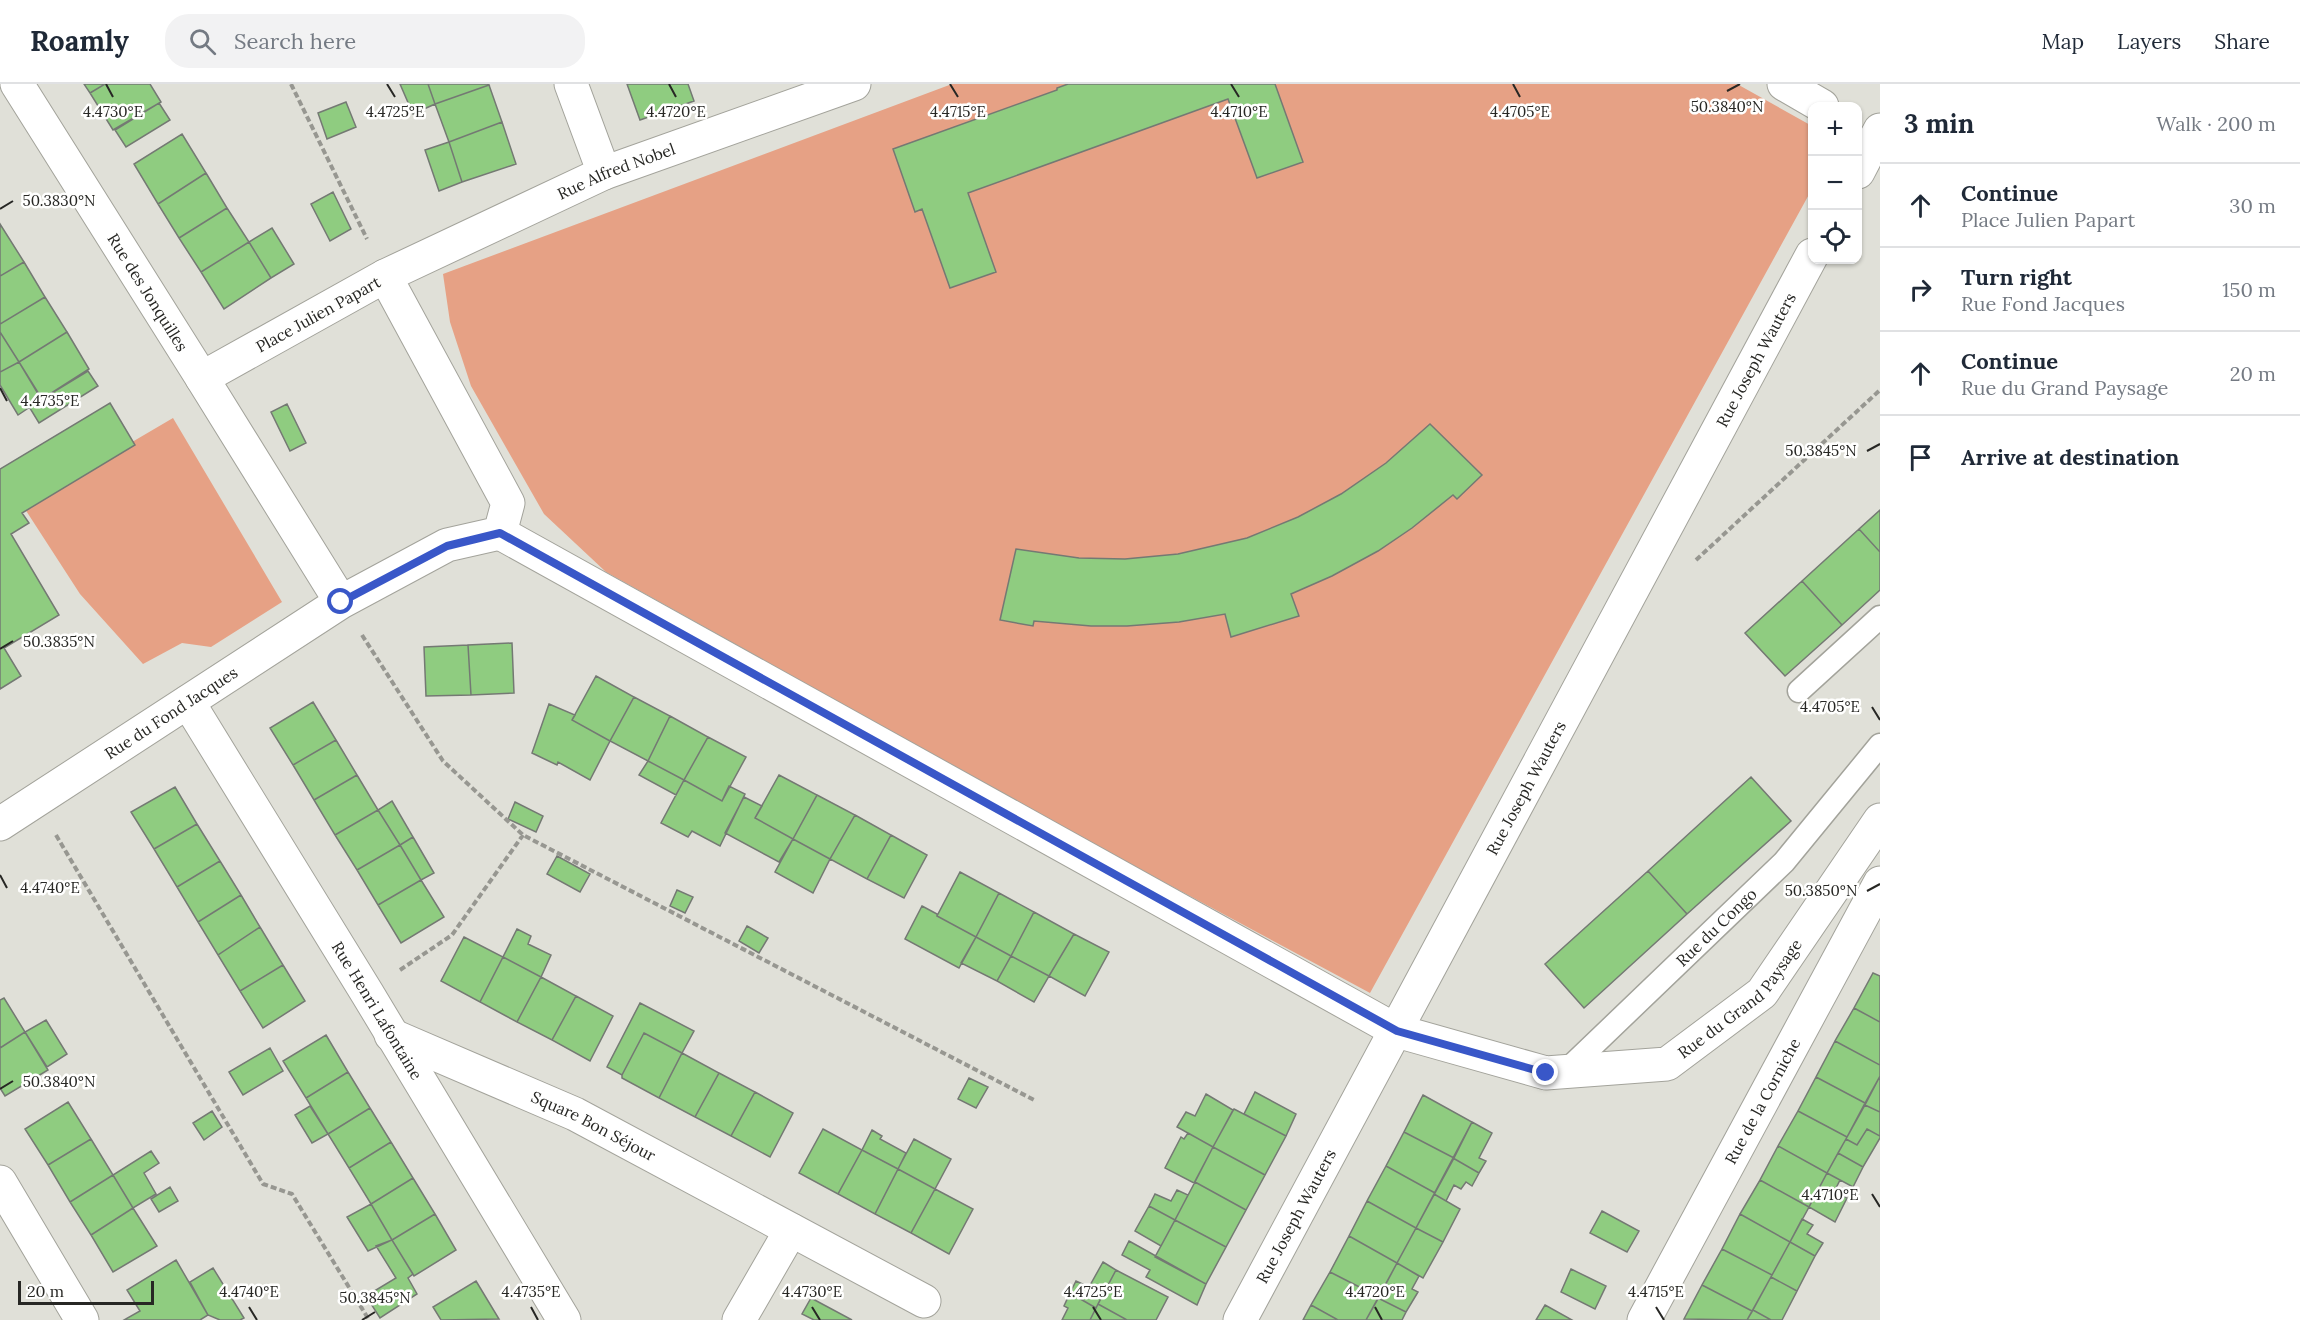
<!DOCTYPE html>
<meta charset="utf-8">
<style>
:root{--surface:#fff;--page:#f2f2f3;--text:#1f2937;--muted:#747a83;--line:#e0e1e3}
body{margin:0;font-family:Lora,serif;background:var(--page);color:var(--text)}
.controls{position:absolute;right:18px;top:18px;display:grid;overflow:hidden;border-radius:12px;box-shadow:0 2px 4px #0004}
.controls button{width:54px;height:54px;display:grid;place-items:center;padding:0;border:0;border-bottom:2px solid var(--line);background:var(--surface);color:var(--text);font:30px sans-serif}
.scale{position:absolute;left:18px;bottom:15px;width:136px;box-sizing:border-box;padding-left:6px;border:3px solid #272724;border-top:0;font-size:16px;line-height:21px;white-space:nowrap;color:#272724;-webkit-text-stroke:4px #fffffe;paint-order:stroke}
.stop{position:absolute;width:18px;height:18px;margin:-14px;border:4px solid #3957c8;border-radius:50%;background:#fff}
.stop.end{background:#3957c8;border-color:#fff;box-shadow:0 2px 6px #0008}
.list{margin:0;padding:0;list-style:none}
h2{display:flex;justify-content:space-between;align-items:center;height:78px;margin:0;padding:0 24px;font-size:26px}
h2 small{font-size:20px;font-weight:400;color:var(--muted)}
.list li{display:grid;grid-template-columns:39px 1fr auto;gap:18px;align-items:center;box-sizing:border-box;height:84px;padding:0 24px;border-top:2px solid var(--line)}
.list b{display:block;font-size:22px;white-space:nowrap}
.list p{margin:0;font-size:20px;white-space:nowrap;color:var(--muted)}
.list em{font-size:20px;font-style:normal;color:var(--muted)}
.icon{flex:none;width:33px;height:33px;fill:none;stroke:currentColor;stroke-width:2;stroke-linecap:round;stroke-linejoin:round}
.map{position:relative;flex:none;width:1880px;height:1236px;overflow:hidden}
header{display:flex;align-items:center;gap:36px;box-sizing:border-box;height:84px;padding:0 30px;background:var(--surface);border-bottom:2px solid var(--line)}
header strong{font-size:28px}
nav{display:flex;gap:33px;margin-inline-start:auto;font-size:21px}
.search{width:420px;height:54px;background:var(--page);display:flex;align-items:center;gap:15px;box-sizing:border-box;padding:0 21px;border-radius:24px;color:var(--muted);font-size:22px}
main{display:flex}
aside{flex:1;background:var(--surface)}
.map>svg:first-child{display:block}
</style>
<header>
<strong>Roamly</strong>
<div class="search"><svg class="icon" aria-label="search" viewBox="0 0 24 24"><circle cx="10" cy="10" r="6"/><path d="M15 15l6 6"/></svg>Search here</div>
<nav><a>Map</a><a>Layers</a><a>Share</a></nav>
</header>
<main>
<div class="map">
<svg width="1880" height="1236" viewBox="0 0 1880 1236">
<rect width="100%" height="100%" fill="#e0e0d8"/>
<path fill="#e6a185" d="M952,0H1737L1812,42V105L1370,909L1082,754L606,488L544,430L471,302L450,238L443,190Z
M173,334L282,518L211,563L182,559L143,580L80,510L23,422Z"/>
<path fill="#8fcc80" stroke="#747973" stroke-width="1.5" d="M84,0H105L90,9Z
M105,0H150L161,18L113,46L90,9Z
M400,0H428L435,20L413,30Z
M428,0H488L489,1L435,20Z
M627,0H688L694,17L640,36Z
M1068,0H1275L1303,78L1257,94L1228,15L968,109L996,188L950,204L922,125L915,128L893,65L1057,6V4Z
M489,1L502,38L449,58L435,20Z
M346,18L356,43L327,55L318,29Z
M159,19L170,36L126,63L115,46Z
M502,38L516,80L462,98L449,58Z
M182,50L206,89L158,120L134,80Z
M449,58L462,98L439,107L425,66Z
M206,89L227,124L179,154L158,120Z
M333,108L351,145L330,157L311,120Z
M227,124L249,158L201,188L179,154Z
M0,140L24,178L0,192Z
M272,144L294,180L271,194L249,158Z
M249,158L271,194L224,225L201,188Z
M24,178L45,213L0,240V192Z
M45,213L67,248L19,278L0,248V240Z
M0,248L19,278L0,288Z
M67,248L89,285L42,315L19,278Z
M19,278L40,313L28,321L30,323L18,331L0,301V288Z
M88,287L98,302L39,339L28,321L40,313L42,315Z
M110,319L135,361L22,429L29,439L11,450L59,531L4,564L21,592L0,605V385Z
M287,320L306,359L290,367L271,328Z
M1430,340L1482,391L1457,415L1453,411L1412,444L1378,467L1332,492L1291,510L1299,532L1231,553L1225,530L1179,538L1127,542H1091L1034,537L1033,542L1000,536L1016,465L1079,474L1125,475L1178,470L1247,454L1298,433L1341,410L1386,379Z
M1880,426V468L1859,445Z
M1859,445L1880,468V506L1842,541L1802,497Z
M1802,497L1842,541L1785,592L1745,549Z
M512,559L514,609L471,611L468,561Z
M468,561L471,611L426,612L424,563Z
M596,592L634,613L610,657L572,636Z
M634,613L670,632L648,677L610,657Z
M313,618L336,656L293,681L270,644Z
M549,620L575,631L572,636L610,657L590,696L558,678L557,681L532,669Z
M670,632L708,653L684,696L648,677Z
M708,653L746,673L722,717L684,696Z
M336,656L357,691L314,716L293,681Z
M648,677L684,696L676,711L639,691Z
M357,691L378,726L335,751L314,716Z
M779,691L817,711L793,755L755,734Z
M1751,693L1791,737L1687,830L1648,787Z
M684,696L722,717L729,702L745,710L720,762L692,747L688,753L661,739Z
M175,703L197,740L154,765L131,728Z
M817,711L855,731L830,775L793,755Z
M744,713L762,722L755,734L793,755L779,778L725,749Z
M392,717L413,753L400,761L378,726Z
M515,718L543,732L536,748L508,735Z
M378,726L400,761L357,786L335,751Z
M855,731L891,751L867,795L830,775Z
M197,740L220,777L177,803L154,765Z
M891,751L927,771L904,814L867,795Z
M413,753L434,789L421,796L400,761Z
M793,755L830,775L813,809L775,788Z
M400,761L421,796L378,821L357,786Z
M557,772L590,790L580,808L547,790Z
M220,777L241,811L198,838L177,803Z
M1648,787L1687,830L1584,924L1545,880Z
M960,788L999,809L976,853L937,832Z
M421,796L444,833L401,859L378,821Z
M677,806L693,813L685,829L670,822Z
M999,809L1034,828L1011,872L976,853Z
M241,811L260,843L218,871L198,838Z
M922,822L937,830V832L976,853L959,884L905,855Z
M1034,828L1074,850L1049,892L1011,872Z
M747,842L768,854L759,869L739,857Z
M260,843L283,881L240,907L218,871Z
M517,845L531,852L528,860L551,871L541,893L503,873Z
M1074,850L1109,868L1085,912L1049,892Z
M464,853L503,873L480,918L441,897Z
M976,853L1011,872L997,897L961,879Z
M1011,872L1049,892L1034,918L997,897Z
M503,873L541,893L517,938L480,918Z
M283,881L305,917L263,944L240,907Z
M1873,889L1880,892V938L1854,924Z
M541,893L576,912L552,956L517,938Z
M576,912L613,932L590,977L552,956Z
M4,914L25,948L0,964V916Z
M640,919L694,947L682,969L644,949L622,991L607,983Z
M1854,924L1880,938V981L1835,957Z
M46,936L67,970L47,983L25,948Z
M25,948L48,986L5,1012L0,1004V964Z
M644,949L682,969L659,1014L622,994V991Z
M326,951L348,988L306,1014L283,977Z
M1835,957L1880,981V992L1865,1019L1816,993Z
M270,964L283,987L243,1011L229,988Z
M682,969L719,989L695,1033L659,1014Z
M348,988L370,1024L328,1050L306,1014Z
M719,989L755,1008L731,1052L695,1033Z
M1880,992V1028L1865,1021Z
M1816,993L1865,1019L1847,1053L1798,1027Z
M969,994L988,1003L976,1024L958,1015Z
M755,1008L793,1029L770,1073L731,1052Z
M1255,1008L1296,1030L1286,1052L1244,1030Z
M1206,1010L1233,1026L1213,1063L1177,1043L1186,1028L1195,1032Z
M1423,1011L1472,1038L1454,1074L1404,1048Z
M68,1018L91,1055L48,1081L25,1045Z
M1865,1021L1880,1028V1052L1867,1045L1857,1061L1846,1055Z
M310,1022L328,1050L312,1059L295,1031Z
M370,1024L391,1058L349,1084L328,1050Z
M1234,1025L1286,1052L1265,1091L1213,1063Z
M212,1027L222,1043L204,1056L193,1039Z
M1798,1027L1847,1053L1827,1089L1778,1062Z
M1472,1038L1492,1049L1479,1074L1486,1077L1479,1089L1453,1074Z
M823,1045L862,1066L838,1110L799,1089Z
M1867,1045L1880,1052V1054L1863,1083L1838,1069L1846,1055L1857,1061Z
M872,1046L882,1052L880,1055L906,1069L898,1085L862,1066Z
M1404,1048L1454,1074L1435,1109L1386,1082Z
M1188,1049L1213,1063L1194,1099L1165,1084L1181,1053L1184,1055Z
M91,1055L113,1091L70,1118L48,1081Z
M914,1055L951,1075L935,1105L898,1085Z
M391,1058L413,1094L371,1120L349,1084Z
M1778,1062L1827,1089L1809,1123L1760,1096Z
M1213,1063L1265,1091L1246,1126L1195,1098Z
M862,1066L898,1085L875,1130L838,1110Z
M151,1067L159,1079L144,1089L156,1110L133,1124L113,1091Z
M1838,1069L1863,1083L1853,1103L1827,1089Z
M1453,1074L1479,1089L1472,1102L1466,1098L1461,1105L1454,1101L1446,1117L1434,1110Z
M1386,1082L1435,1109L1416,1144L1367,1117Z
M898,1085L935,1105L911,1149L875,1130Z
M1827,1089L1840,1096L1834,1108L1847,1114L1835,1138L1809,1123Z
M113,1091L133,1124L91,1151L70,1118Z
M413,1094L435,1130L392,1156L371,1120Z
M1760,1096L1809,1123L1790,1158L1740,1130Z
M1195,1098L1246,1126L1226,1163L1175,1136Z
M170,1103L178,1117L159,1128L151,1115Z
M935,1105L973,1125L949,1170L911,1149Z
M1177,1106L1188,1111L1175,1136L1149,1122L1155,1110L1171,1117Z
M1434,1110L1460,1125L1443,1158L1416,1144Z
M1367,1117L1416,1144L1397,1179L1349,1152Z
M371,1120L392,1156L368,1167L347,1133Z
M1149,1122L1175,1136L1161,1162L1135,1147Z
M133,1124L157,1162L113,1188L91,1151Z
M1602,1127L1639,1147L1627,1168L1590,1149Z
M435,1130L456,1166L414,1192L392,1156Z
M1740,1130L1790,1158L1772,1191L1722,1165Z
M1802,1135L1813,1141L1807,1150L1823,1159L1815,1172L1790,1158Z
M1175,1136L1226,1163L1206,1200L1155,1173Z
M1416,1144L1443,1158L1423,1194L1397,1179Z
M1349,1152L1397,1179L1379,1213L1330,1188Z
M392,1156L413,1190L408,1194L417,1210L380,1234L366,1212L396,1194L376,1162Z
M1129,1157L1206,1200L1197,1221L1146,1193L1150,1186L1122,1171Z
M1790,1158L1815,1172L1797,1207L1771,1193Z
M1722,1165L1772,1191L1752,1227L1702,1201Z
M176,1176L208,1231L200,1236H124L140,1227L127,1206Z
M1103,1178L1116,1186L1096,1224L1070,1209L1076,1197L1089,1203Z
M1397,1179L1419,1192L1412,1205L1418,1208L1406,1228L1378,1214Z
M213,1184L244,1234L240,1236H220L208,1231L190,1198Z
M1571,1185L1606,1202L1595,1225L1561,1208Z
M1116,1186L1168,1213L1156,1236H1127L1098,1220Z
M1330,1188L1379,1213L1366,1236H1338L1311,1221Z
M1771,1193L1797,1207L1782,1236H1771L1753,1226Z
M476,1197L499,1235L441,1236L433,1223Z
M1702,1201L1752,1227L1747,1236L1684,1235Z
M1070,1209L1096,1224L1090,1236H1062L1068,1224L1064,1222Z
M811,1214L852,1236H814L802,1230Z
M1378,1214L1406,1228L1402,1236H1366Z
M1098,1220L1127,1236H1090Z
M1311,1221L1338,1236H1303Z
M1545,1221L1572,1236H1536Z
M1753,1226L1771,1236H1747Z"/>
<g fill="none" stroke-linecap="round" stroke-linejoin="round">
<g stroke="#a3a39b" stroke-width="25">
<g id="lane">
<path d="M1799,607L1880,533"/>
<path id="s1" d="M1566,987L1784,778L1880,661"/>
</g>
</g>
<g stroke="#a3a39b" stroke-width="35">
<g id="street">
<path id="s2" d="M17,0L202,294"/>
<path d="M571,0L604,89"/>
<path d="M1784,0L1822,22"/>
<path d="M1858,88L1880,46"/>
<path id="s3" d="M385,192L604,89L854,0"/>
<path id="s4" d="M500,449L1397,947L1546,989L1667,980L1762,909L1880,736"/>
<path id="s5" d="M188,618L367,909L564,1236"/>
<path id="s6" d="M0,740L341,518L447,461L500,449L508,419L385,192L202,294L341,518"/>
<path id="s7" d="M391,951L575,1030L924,1217"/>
<path d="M0,1098L82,1236"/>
<path d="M739,1236L791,1146"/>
<path id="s8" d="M1240,1236L1812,171"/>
<path id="s9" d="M1644,1236L1880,799"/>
</g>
</g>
<path stroke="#979791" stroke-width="4" stroke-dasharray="6 3" stroke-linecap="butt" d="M291,0L367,155
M1696,476L1880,306
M362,551L443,677L523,751L1036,1017
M56,751L263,1100L292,1110L369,1236
M400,886L452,851L523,751"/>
<use href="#lane" stroke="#fff" stroke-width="22"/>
<use href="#street" stroke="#fff" stroke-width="33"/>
</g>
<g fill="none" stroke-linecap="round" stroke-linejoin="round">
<path stroke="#3957c8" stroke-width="8" d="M341,518L447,462L500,449L1397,947L1546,989"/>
</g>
<path fill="none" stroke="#272724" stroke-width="2" d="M106,0L113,13M387,0L395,13M669,0L676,13M950,0L958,13M1231,0L1239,13M1513,0L1520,13M1727,7L1740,0M0,125L13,117M0,304L7,317M1867,367L1880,360M0,565L13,557M1872,623L1880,636M0,791L7,804M1867,807L1880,800M0,1005L13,997M1872,1110L1880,1123M249,1223L257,1236M531,1223L538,1236M812,1223L820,1236M1093,1223L1101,1236M1375,1223L1382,1236M1656,1223L1664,1236M362,1236L375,1228"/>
<g text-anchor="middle" stroke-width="5" stroke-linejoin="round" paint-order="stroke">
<g font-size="16" fill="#272724" stroke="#fffffe">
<text dy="6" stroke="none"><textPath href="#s3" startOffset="254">Rue Alfred Nobel</textPath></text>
<text dy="6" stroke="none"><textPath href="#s2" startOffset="246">Rue des Jonquilles</textPath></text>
<text transform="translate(318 230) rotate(-29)" y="6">Place Julien Papart</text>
<text dy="6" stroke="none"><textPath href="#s8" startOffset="1090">Rue Joseph Wauters</textPath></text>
<text dy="6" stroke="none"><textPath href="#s6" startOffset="204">Rue du Fond Jacques</textPath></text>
<text dy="6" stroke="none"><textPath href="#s8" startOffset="604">Rue Joseph Wauters</textPath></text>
<text dy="6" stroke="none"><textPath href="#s1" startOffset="208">Rue du Congo</textPath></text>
<text dy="6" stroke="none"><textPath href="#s4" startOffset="1401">Rue du Grand Paysage</textPath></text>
<text dy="6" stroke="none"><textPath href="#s5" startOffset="362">Rue Henri Lafontaine</textPath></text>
<text dy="6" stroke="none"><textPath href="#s9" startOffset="249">Rue de la Corniche</textPath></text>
<text dy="6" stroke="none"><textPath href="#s7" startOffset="222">Square Bon Séjour</textPath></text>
<text dy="6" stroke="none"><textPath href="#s8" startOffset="118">Rue Joseph Wauters</textPath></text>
</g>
</g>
<g font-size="15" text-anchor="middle" fill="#272724" stroke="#fffffe" stroke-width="5" stroke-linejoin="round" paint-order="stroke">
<text x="1727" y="28">50.3840°N</text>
<text x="113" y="33">4.4730°E</text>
<text x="395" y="33">4.4725°E</text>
<text x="676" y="33">4.4720°E</text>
<text x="958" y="33">4.4715°E</text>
<text x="1239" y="33">4.4710°E</text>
<text x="1520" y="33">4.4705°E</text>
<text x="59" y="122">50.3830°N</text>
<text x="50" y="322">4.4735°E</text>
<text x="1821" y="372">50.3845°N</text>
<text x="59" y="563">50.3835°N</text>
<text x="1830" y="628">4.4705°E</text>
<text x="50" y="809">4.4740°E</text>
<text x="1821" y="812">50.3850°N</text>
<text x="59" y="1003">50.3840°N</text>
<text x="1830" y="1116">4.4710°E</text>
<text x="249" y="1213">4.4740°E</text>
<text x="531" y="1213">4.4735°E</text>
<text x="812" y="1213">4.4730°E</text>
<text x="1093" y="1213">4.4725°E</text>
<text x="1375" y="1213">4.4720°E</text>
<text x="1656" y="1213">4.4715°E</text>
<text x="375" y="1219">50.3845°N</text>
</g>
</svg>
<div class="controls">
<button>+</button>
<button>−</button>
<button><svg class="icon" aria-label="locate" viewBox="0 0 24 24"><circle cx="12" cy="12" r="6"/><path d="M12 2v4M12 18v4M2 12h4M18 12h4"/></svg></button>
</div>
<div class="scale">20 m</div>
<div class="stop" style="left:341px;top:518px"></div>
<div class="stop end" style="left:1546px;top:989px"></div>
</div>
<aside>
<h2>3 min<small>Walk · 200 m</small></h2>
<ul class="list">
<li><svg class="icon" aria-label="ahead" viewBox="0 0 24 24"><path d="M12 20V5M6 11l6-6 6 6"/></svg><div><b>Continue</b><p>Place Julien Papart</p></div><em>30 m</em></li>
<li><svg class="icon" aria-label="right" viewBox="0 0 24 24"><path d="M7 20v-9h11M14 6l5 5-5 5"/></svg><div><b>Turn right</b><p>Rue Fond Jacques</p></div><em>150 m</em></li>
<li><svg class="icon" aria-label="ahead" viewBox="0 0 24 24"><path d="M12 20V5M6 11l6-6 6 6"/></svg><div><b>Continue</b><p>Rue du Grand Paysage</p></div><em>20 m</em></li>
<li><svg class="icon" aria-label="arrive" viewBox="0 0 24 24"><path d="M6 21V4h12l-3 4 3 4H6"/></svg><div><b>Arrive at destination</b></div></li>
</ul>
</aside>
</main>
